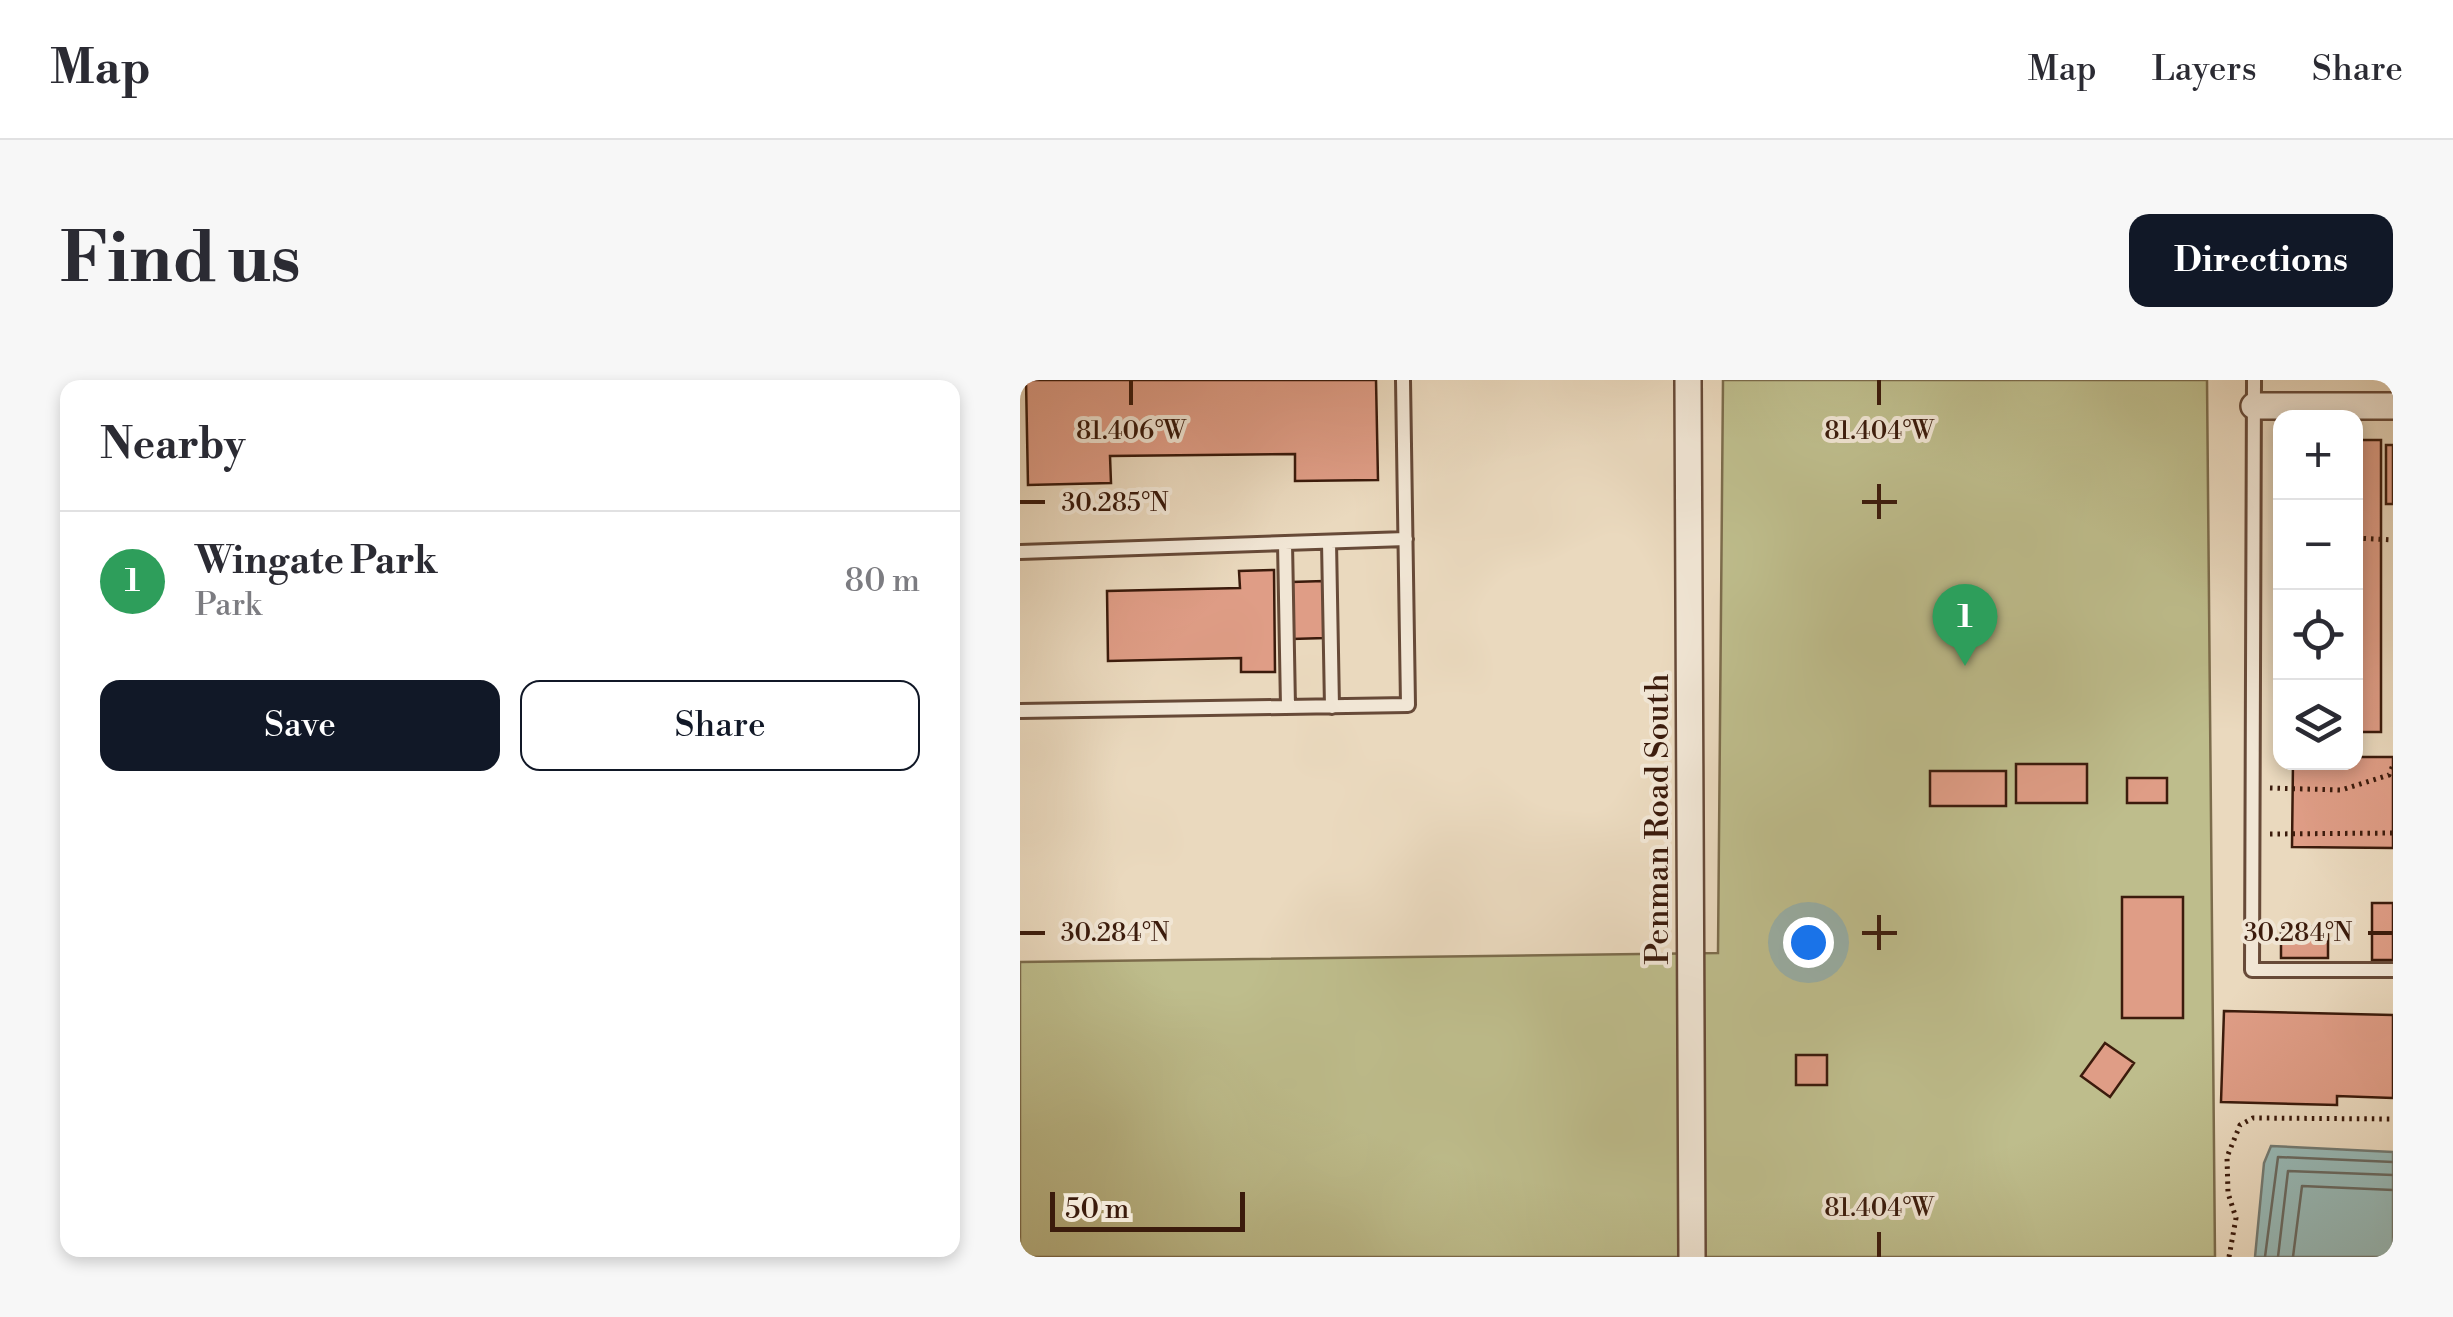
<!DOCTYPE html>
<meta charset="utf-8">
<style>
:root{--surface:#fff;--page:#f7f7f7;--text:#2b2b33;--muted:#7c7c81;--line:#e1e1e2;--accent:#111827}
body{margin:0;font-family:"Libre Bodoni",serif;background:var(--page);color:var(--text)}
.controls{position:absolute;right:30px;top:30px;display:grid;overflow:hidden;border-radius:20px;box-shadow:0 5px 15px #0003}
.controls button{width:90px;height:90px;display:grid;place-items:center;padding:0;border:0;border-bottom:2px solid var(--line);background:var(--surface);color:var(--text);font:50px sans-serif}
.scale{position:absolute;left:30px;bottom:25px;width:195px;box-sizing:border-box;padding-left:10px;border:5px solid #3b1b0c;border-top:0;font-size:28px;line-height:35px;white-space:nowrap;color:#3b1b0c;-webkit-text-stroke:8px #f1e6d5;paint-order:stroke}
.you{position:absolute;left:788px;top:562px;width:35px;height:35px;margin:-25px;border:8px solid #fff;border-radius:50%;background:#1a73e8;box-shadow:0 0 0 15px #1a73e833}
.badge{display:grid;place-items:center;width:65px;height:65px;border-radius:50%;background:var(--accent);color:#fff;font-size:32px;font-weight:700}
.pin{position:absolute;translate:-50% -82px;filter:drop-shadow(0 2px 5px #0008)}
.pin::after{content:'';position:absolute;top:52px;width:35px;height:30px;background:inherit;clip-path:polygon(0 0,100% 0,50% 100%)}
.list{margin:0;padding:0;list-style:none}
h2{display:flex;justify-content:space-between;align-items:center;height:130px;margin:0;padding:0 40px;font-size:42px}
h2 small{font-size:32px;font-weight:400;color:var(--muted)}
.list li{display:grid;grid-template-columns:65px 1fr auto;gap:30px;align-items:center;box-sizing:border-box;height:140px;padding:0 40px;border-top:2px solid var(--line)}
.list b{display:block;font-size:38px;white-space:nowrap}
.list p{margin:0;font-size:32px;white-space:nowrap;color:var(--muted)}
.list em{font-size:32px;font-style:normal;color:var(--muted)}
.actions{display:flex;gap:20px;padding:30px 40px}
.actions a{flex:1;padding:22px 0;border:2px solid var(--accent);border-radius:20px;text-align:center;font-size:35px;color:var(--accent)}
.actions .main{background:var(--accent);color:#fff}
.icon{flex:none;width:55px;height:55px;fill:none;stroke:currentColor;stroke-width:2;stroke-linecap:round;stroke-linejoin:round}
.map{position:relative;flex:none;width:1373px;height:877px;overflow:hidden;border-radius:20px}
header{display:flex;align-items:center;gap:60px;box-sizing:border-box;height:140px;padding:0 50px;background:var(--surface);border-bottom:2px solid var(--line)}
header strong{font-size:48px}
nav{display:flex;gap:55px;margin-inline-start:auto;font-size:35px}
.intro{display:flex;align-items:center;justify-content:space-between;box-sizing:border-box;height:240px;padding:0 60px}
h1{margin:0;font-size:70px}
.button{padding:25px 45px;border-radius:20px;background:var(--accent);color:#fff;font-size:35px;font-weight:700}
main{display:flex;gap:60px;padding:0 60px}
aside{flex:1;background:var(--surface);border-radius:20px;box-shadow:0 5px 15px #0003}
.map>svg:first-child{display:block}
</style>
<header>
<strong>Map</strong>
<nav><a>Map</a><a>Layers</a><a>Share</a></nav>
</header>
<div class="intro"><h1>Find us</h1><a class="button">Directions</a></div>
<main>
<aside>
<h2>Nearby<small></small></h2>
<ul class="list">
<li><span class="badge" style="background:#2e9e5b">1</span><div><b>Wingate Park</b><p>Park</p></div><em>80 m</em></li>
</ul>
<div class="actions"><a class="main">Save</a><a>Share</a></div>
</aside>
<div class="map">
<svg width="1373" height="877" viewBox="0 0 1373 877">
<rect width="100%" height="100%" fill="#ead9be"/>
<filter id="stains"><feTurbulence type="fractalNoise" baseFrequency=".002" numOctaves="4"/><feColorMatrix values="0 0 0 0 .2 0 0 0 0 .09 0 0 0 0 .02 0 0 0 .5 -.17"/></filter>
<radialGradient id="worn" r=".72"><stop offset=".6" stop-color="#630" stop-opacity="0"/><stop offset="1" stop-color="#630" stop-opacity=".3"/></radialGradient>
<path fill="#bebd8c" stroke="#7c6c4c" stroke-width="2.5" d="M703,0H1187L1195,877H0V582L698,573Z"/>
<path fill="#98b9b6" stroke="#737a72" stroke-width="2.5" d="M1251,766L1373,772V877H1235L1244,783Z"/>
<g fill="none" stroke-linecap="round" stroke-linejoin="round">
<path stroke="#6a6a61" stroke-width="2.5" d="M1245,877L1258,777L1373,782
M1258,877L1268,791L1373,795
M1273,877L1282,806L1373,810"/>
</g>
<path fill="#df9d86" stroke="#3b1b0c" stroke-width="2.5" d="M6,0H356L358,100L275,101V74L90,76L91,103L8,105Z
M1336,60H1361V352H1336Z
M1366,65H1373V124H1366Z
M254,190L255,292H221V278L88,281L87,211L220,208L219,191Z
M304,201L305,258L272,259L271,202Z
M1336,377H1373V468L1272,467L1273,382H1336Z
M996,384H1067V423H996Z
M910,391H986V426H910Z
M1107,398H1147V423H1107Z
M1102,517H1163V638H1102Z
M1352,523H1373V580H1352Z
M1261,547H1308V578H1261Z
M1204,631L1373,635V718L1317,716V725L1201,722Z
M1085,663L1114,683L1090,717L1061,696Z
M776,675H807V705H776Z"/>
<g fill="none" stroke-linecap="round" stroke-linejoin="round">
<g stroke="#674a38" stroke-width="18">
<path id="lane" d="M1234,0L1232,590H1373
M309,162L312,327
M265,163L268,327
M0,172L386,159
M0,331L388,325L383,0"/>
</g>
<g stroke="#674a38" stroke-width="30">
<path id="street" d="M668,0L672,877
M1234,26H1373"/>
</g>
<path stroke="#3b1b0c" stroke-width="5" stroke-dasharray="2.5 5" stroke-linecap="butt" d="M1336,158L1373,160
M1250,408L1321,410L1369,395L1373,385
M1250,454L1373,453
M1209,877L1216,838L1208,813L1207,777L1220,745L1233,738L1373,739"/>
<use href="#lane" stroke="#f1e6d5" stroke-width="12"/>
<use href="#street" stroke="#f1e6d5" stroke-width="25"/>
</g>
<path fill="none" stroke="#3b1b0c" stroke-width="4" d="M111,0V25M859,0V25M859,104V139M0,122H25M842,122H877M859,535V570M0,553H25M842,553H877M1348,553H1373M859,852V877"/>
<g text-anchor="middle" stroke-width="8" stroke-linejoin="round" paint-order="stroke">
<g font-size="32" fill="#3b1b0c" stroke="#f1e6d5">
<text transform="translate(637 439) rotate(-90)" y="11">Penman Road South</text>
</g>
</g>
<g font-size="25" text-anchor="middle" fill="#3b1b0c" stroke="#f1e6d5" stroke-width="8" stroke-linejoin="round" paint-order="stroke">
<text x="111" y="59">81.406°W</text>
<text x="859" y="59">81.404°W</text>
<text x="95" y="131">30.285°N</text>
<text x="95" y="561">30.284°N</text>
<text x="1278" y="561">30.284°N</text>
<text x="859" y="836">81.404°W</text>
</g>
<rect width="100%" height="100%" filter="url(#stains)"/>
<rect width="100%" height="100%" fill="url(#worn)"/>
</svg>
<div class="controls">
<button>+</button>
<button>−</button>
<button><svg class="icon" aria-label="locate" viewBox="0 0 24 24"><circle cx="12" cy="12" r="6"/><path d="M12 2v4M12 18v4M2 12h4M18 12h4"/></svg></button>
<button><svg class="icon" aria-label="layers" viewBox="0 0 24 24"><path d="M12 4l9 5-9 5-9-5zM3 14l9 5 9-5"/></svg></button>
</div>
<div class="scale">50 m</div>
<div class="you"></div>
<div class="pin badge" style="left:945px;top:286px;background:#2e9e5b">1</div>
</div>
</main>
